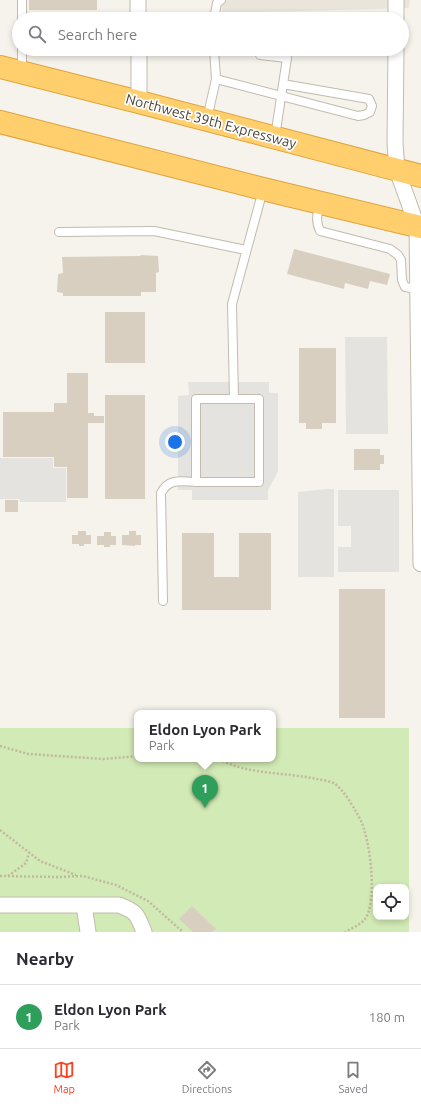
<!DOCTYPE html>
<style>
:root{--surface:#fff;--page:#f2f2f3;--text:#2b2b33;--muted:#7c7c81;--line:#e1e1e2;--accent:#fc3f1d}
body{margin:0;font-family:Ubuntu,sans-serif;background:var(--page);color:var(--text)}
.controls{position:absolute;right:12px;bottom:12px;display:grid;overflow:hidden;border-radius:8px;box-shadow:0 2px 6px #0003}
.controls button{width:36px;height:36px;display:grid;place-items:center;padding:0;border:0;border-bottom:1px solid var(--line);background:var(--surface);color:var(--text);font:20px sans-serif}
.you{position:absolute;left:175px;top:442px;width:14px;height:14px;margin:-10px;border:3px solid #fff;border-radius:50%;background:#1a73e8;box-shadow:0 0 0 6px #1a73e833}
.badge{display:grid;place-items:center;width:26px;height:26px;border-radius:50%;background:var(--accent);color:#fff;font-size:13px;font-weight:700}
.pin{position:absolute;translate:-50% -33px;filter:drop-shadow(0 1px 2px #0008)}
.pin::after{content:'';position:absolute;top:21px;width:14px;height:12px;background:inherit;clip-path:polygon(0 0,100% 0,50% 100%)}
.popup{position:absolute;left:134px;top:710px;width:142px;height:52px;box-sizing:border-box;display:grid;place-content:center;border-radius:8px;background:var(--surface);filter:drop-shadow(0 1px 3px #0005);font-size:13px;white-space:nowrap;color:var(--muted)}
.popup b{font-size:15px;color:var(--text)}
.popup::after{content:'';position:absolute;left:50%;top:100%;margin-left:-8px;border:8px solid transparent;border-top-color:var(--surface)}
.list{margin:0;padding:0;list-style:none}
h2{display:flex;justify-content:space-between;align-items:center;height:52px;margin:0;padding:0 16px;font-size:17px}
h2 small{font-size:13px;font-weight:400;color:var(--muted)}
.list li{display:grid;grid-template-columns:26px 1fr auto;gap:12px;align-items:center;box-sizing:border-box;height:64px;padding:0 16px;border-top:1px solid var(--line)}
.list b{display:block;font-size:15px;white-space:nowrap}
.list p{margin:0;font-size:13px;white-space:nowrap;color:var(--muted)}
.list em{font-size:13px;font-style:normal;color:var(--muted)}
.icon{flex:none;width:22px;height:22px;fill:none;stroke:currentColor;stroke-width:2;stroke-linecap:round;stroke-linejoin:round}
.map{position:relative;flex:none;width:421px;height:932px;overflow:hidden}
.search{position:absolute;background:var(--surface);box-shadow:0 2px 6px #0003;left:12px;right:12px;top:12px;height:44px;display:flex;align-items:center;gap:10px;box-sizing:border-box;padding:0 14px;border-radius:22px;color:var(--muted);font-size:15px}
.sheet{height:116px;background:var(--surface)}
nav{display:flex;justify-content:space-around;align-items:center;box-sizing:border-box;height:56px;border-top:1px solid var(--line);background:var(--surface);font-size:11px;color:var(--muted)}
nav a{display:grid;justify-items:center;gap:2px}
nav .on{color:var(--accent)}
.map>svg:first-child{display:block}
</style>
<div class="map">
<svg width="421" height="932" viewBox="0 0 421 932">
<rect width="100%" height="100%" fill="#f6f3ec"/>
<path fill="#eae5da" d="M223,0H410L409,8L222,13Z"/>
<path fill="#d2eab5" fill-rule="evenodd" d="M0,728H137V759H273V728H409V932H0ZM376,887H406V917H376Z"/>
<path fill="#e5e3e0" d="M345,337H387L388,434H346Z
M188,382H269V393H278V472L268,490V500H192V490H178V396L189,395Z
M0,458H53V468H66V502H20L19,499H0Z
M327,489H334V577H298V492Z
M338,490H399V572H338V547H351V526H338Z"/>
<path fill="#d8cfc1" d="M29,0H97V10H29Z
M298,14V19H248V15Z
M294,249L390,274L387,285L370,281L368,289L345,283L344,289L287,274Z
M142,255L158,256L159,272L156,273V292H141V296H63V293L57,292L58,274L63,273L62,257L139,256Z
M105,312H145V363H105Z
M299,348H336V423H322V429H306V423H299Z
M67,373H88V413H94V416H104V423H88V498H67V467H54V457H3V412H54V403H67Z
M105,395H145V499H105Z
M354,449H380V455H384V464H380V470H354Z
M5,500H18V512H5Z
M78,531H86V535H91V544H84V546H79V544H72V535H78Z
M129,531H136V535H141V545H135V546L122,545V535H129Z
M104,532H111V536H116V545H110V547H104V545H97V536H104Z
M182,533H214V577H239V533H271V610H182Z
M339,589H385V718H339Z
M192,906L216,929L212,932H193L179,919Z"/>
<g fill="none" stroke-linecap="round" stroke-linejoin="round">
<g stroke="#c2bbae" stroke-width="10">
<path id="lane" d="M22,19V0
M214,19L217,3L221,0
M214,49L216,79
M260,55L287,58L275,137
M22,72V49
M207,119L216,79L358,116L364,115L370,112L372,106L369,99L283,84
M321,203C317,214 315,220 320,231L390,249L398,255L401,260L402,280L405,287L417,289
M59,232L154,231L246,250
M196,399H259V482H196Z
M234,399L232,304L263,190
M163,601L161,493C169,478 181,481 196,482"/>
</g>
<g stroke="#c2bbae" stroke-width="17">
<path id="street" d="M138,0V19
M396,19V0
M139,49V102
M396,49L395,143L397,170L417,226L421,564
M0,905H119C137,912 137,914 144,932
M84,905L88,932"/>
</g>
<g stroke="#e0a43c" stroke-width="24">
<path id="highway" d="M0,67L139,102L421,176
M0,122L263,189L421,227"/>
</g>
<path stroke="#c4b79f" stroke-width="2.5" stroke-dasharray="2 2" stroke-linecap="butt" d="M0,746L28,754L104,759L137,756
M219,759C248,775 285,772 317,779C322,780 331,781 335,784C344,790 356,811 361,821C370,840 378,901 365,919C360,925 352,928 345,932
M0,830L40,861L76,875
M0,876L58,877L83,876L116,885L148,901L183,932
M8,876L26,863L29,853"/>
<use href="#lane" stroke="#fff" stroke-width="8"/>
<use href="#street" stroke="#fff" stroke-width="15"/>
<use href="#highway" stroke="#ffcf6e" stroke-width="22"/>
</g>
<g text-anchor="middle" stroke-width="3.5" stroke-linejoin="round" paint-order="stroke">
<g font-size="14" fill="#4b4439" stroke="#fff">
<text transform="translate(211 121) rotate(15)" y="5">Northwest 39th Expressway</text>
</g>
</g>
</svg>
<div class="controls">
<button><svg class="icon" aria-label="locate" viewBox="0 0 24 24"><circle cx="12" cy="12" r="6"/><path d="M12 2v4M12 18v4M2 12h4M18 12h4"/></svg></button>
</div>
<div class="you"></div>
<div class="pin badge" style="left:205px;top:808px;background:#2e9e5b">1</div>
<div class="popup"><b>Eldon Lyon Park</b>Park</div>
<div class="search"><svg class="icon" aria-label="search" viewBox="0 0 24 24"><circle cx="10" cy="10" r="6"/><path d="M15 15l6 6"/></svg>Search here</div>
</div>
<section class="sheet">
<h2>Nearby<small></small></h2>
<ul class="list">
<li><span class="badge" style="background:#2e9e5b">1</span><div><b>Eldon Lyon Park</b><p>Park</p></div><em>180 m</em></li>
</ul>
</section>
<nav>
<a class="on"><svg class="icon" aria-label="map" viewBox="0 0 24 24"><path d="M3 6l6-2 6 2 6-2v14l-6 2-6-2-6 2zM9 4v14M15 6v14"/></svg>Map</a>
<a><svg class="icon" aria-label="directions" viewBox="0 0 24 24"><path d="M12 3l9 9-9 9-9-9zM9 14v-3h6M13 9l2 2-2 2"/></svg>Directions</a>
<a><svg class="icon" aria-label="saved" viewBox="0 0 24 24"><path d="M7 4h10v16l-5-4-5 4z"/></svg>Saved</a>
</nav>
